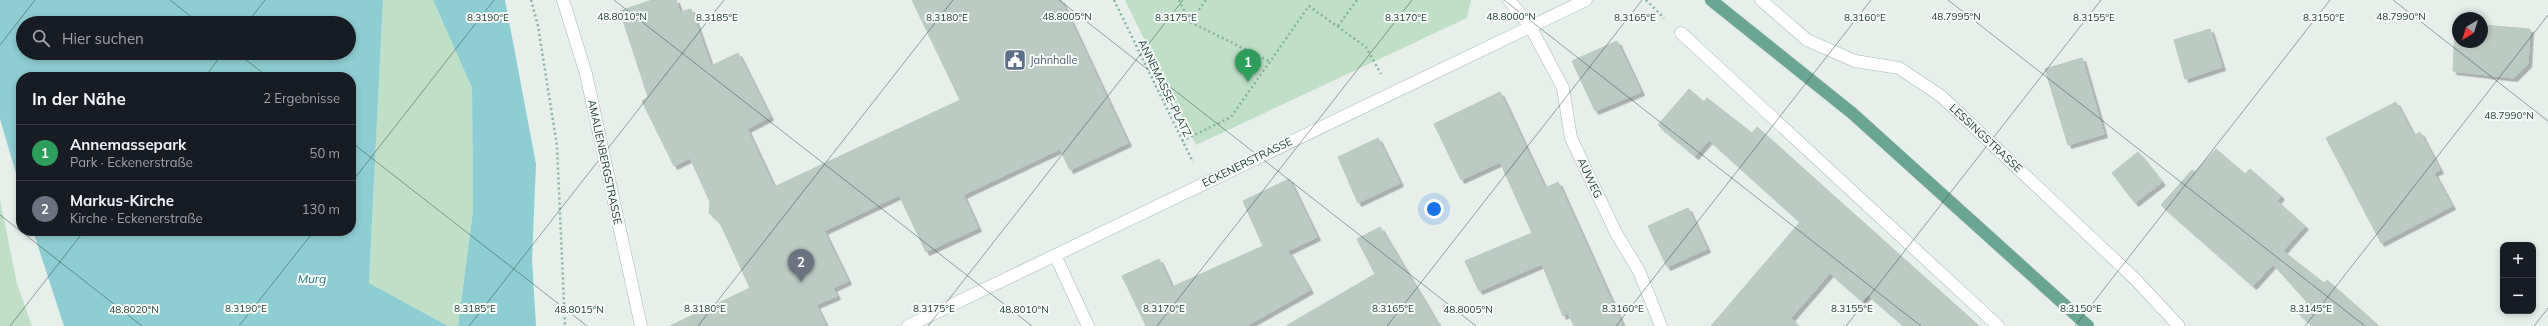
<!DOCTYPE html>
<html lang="de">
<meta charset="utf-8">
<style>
:root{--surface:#171b24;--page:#242831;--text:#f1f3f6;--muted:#9ea1a6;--line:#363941;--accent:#8c9099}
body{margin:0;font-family:Mulish,sans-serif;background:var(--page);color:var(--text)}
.controls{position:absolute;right:12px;bottom:12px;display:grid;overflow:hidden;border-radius:8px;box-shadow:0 2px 6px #0003}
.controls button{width:36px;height:36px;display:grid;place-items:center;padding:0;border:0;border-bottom:1px solid var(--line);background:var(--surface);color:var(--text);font:20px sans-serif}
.compass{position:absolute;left:2452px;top:12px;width:36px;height:36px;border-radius:50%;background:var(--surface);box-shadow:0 2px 6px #0003;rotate:218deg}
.you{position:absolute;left:1434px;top:209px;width:14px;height:14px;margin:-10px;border:3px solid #fff;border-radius:50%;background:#1a73e8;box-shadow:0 0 0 6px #1a73e833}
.badge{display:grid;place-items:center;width:26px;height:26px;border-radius:50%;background:var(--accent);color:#fff;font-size:13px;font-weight:700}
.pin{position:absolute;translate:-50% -33px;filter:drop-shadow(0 1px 2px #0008)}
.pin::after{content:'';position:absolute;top:21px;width:14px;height:12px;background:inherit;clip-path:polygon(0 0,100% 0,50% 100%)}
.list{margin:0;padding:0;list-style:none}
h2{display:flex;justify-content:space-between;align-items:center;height:52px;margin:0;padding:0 16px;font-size:17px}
h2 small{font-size:13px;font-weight:400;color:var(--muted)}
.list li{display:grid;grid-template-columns:26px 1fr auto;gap:12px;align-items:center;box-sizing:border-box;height:56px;padding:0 16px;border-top:1px solid var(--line)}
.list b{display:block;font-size:15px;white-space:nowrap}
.list p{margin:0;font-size:13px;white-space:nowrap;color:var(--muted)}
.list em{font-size:13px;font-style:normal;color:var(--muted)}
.icon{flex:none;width:22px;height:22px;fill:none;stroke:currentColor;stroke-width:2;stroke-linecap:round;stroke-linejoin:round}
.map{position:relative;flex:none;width:2548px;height:326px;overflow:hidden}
.search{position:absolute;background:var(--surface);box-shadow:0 2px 6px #0003;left:16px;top:16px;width:340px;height:44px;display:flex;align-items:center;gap:10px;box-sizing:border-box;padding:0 14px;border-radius:22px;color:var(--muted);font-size:15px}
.panel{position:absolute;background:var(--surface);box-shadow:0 2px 6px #0003;left:16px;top:72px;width:340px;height:164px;border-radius:16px}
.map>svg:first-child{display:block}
</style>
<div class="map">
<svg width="2548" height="326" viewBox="0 0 2548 326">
<defs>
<filter id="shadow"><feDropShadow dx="3.5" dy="3.5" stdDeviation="0" flood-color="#0004"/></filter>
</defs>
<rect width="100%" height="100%" fill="#e6efea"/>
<path fill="#bfe0c6" d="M383,0H433L472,88L473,211L458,326H448L369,283Z
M1125,0H1471L1467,18L1196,145Z
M0,200L17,284L32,326H0Z"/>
<path fill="#8ecdd3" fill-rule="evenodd" d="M0,0H383L369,283L448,326H64L33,231H351V77H21V190L0,119ZM23,23H349V53H23Z
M433,0H505L536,164L532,260L536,326H458L473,211L472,88Z"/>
<path fill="#bbcac3" stroke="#b8c9c1" filter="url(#shadow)" d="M652,0H676L680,12L691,9L711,66L738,53L770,117L747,129L774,187L960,100L912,0H1061L1128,143L1070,170L1060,149L963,195L978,228L926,252L899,195L824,231L848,281L833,288L837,296L816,305L826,326H670L750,288L720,223L709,213L710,202L690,158L674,166L642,101L648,97L620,11Z
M2455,23L2458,24V42H2482V25L2530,29L2528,64L2514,78L2453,71Z
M2210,29L2222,67L2185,79L2174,40Z
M1617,41L1641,92L1595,111L1572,61Z
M2082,58L2104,134L2068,145L2045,69Z
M1689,89L1704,102L1707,98L1752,133L1757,127L1979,326H1904L1868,295L1862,301L1830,273L1791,318L1798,326H1711L1800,222L1709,140L1695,156L1658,125Z
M1500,92L1545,188L1558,182L1623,326H1574L1568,313L1563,316L1542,264L1479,291L1465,261L1532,233L1500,162L1461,180L1434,124Z
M2396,102L2414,136L2420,132L2440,170L2434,173L2452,206L2381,243L2326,138Z
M1378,138L1400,183L1358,203L1338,157Z
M2216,149L2245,174L2250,169L2281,196L2277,201L2305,226L2283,251L2324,283L2327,280L2379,326H2313L2298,313L2307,302L2273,264L2253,286L2161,205L2192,170L2195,172Z
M2138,152L2162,182L2135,203L2112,173Z
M1289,179L1317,237L1288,251L1310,290L1246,326H1146L1122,276L1159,259L1172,287L1263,246L1243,201Z
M1688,208L1707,249L1667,267L1648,226Z
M1380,227L1439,326H1286L1375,274L1357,239Z"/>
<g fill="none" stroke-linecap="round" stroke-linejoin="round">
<g stroke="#a8b7b1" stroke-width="13">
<path id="lane" d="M1509,0L1530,26"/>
</g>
<g stroke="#a8b7b1" stroke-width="13">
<path id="street" d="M563,0L586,74L641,326
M1761,0L1807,40L1855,61L1899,68L1941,96L2135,279L2179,326
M1530,26L1563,88L1571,138L1616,233L1639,271L1661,326
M1681,33L1998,326
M1055,255L1088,326
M908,326L1586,0"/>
</g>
<g stroke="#c2cac7" stroke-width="13">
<path id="primary" d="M1711,0L1852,113L2088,326"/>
</g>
<path stroke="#86b2a2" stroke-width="2.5" stroke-dasharray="2 3" stroke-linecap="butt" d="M531,0L538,26L557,146L565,326
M1114,0L1193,162
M1179,0L1190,22L1269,61
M1646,0L1664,18
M1190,22L1206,0
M1338,26L1357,0
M1182,141L1231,117L1309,6L1366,47L1381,74"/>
<use href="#lane" stroke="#fff" stroke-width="12"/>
<use href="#street" stroke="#fff" stroke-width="12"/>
<use href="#primary" stroke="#6aa492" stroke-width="12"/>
</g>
<path fill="none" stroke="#244138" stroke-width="1" stroke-opacity="0.45" d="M170,0L199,23M614,0L1032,326M1059,0L1476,326M1504,0L1921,326M1948,0L2365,326M2393,0L2548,121M247,23L265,0M0,45L35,0M237,53L268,77M205,77L223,53M351,142L587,326M351,183L494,0M0,215L142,326M10,326L84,231M239,326L314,231M469,326L724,0M698,326L953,0M928,326L1183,0M1157,326L1412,0M1387,326L1642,0M1616,326L1871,0M1846,326L2101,0M2075,326L2330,0M2305,326L2548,15M2534,326L2548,308"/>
<defs>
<g id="civic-square" transform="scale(1.15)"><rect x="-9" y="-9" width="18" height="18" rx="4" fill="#5c6f8a" stroke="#f7fbf8"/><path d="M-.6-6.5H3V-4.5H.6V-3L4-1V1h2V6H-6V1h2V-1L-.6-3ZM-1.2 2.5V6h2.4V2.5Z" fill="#fff"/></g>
</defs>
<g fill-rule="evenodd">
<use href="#civic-square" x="1015" y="60"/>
</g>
<g text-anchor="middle" stroke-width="4" stroke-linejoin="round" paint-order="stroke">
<g font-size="11" fill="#4e5e75" stroke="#f7fbf8" text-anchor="start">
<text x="1030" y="64">Jahnhalle</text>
</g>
<g font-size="11" fill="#244138" stroke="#f7fbf8">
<text transform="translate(1165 88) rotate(64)" y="4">ANNEMASSE-PLATZ</text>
<text transform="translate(1986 138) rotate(43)" y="4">LESSINGSTRASSE</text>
<text transform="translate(605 162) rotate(78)" y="4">AMALIENBERGSTRASSE</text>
<text transform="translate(1247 162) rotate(-26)" y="4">ECKENERSTRASSE</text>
<text transform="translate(1590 178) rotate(65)" y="4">AUWEG</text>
</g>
<g font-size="12" font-style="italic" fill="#1d757f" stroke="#f7fbf8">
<text x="312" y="283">Murg</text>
</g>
</g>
<g font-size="10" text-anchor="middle" fill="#244138" stroke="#f7fbf8" stroke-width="4" stroke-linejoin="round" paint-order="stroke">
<text x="2401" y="20">48.7990°N</text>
<text x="622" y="20">48.8010°N</text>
<text x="1067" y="20">48.8005°N</text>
<text x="1511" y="20">48.8000°N</text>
<text x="1956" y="20">48.7995°N</text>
<text x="717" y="21">8.3185°E</text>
<text x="488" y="21">8.3190°E</text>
<text x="947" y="21">8.3180°E</text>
<text x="1176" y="21">8.3175°E</text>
<text x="1406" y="21">8.3170°E</text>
<text x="1635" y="21">8.3165°E</text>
<text x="1865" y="21">8.3160°E</text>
<text x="2094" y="21">8.3155°E</text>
<text x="2324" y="21">8.3150°E</text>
<text x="2509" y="119">48.7990°N</text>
<text x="246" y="312">8.3190°E</text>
<text x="475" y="312">8.3185°E</text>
<text x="705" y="312">8.3180°E</text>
<text x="934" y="312">8.3175°E</text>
<text x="1164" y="312">8.3170°E</text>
<text x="1393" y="312">8.3165°E</text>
<text x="1623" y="312">8.3160°E</text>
<text x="1852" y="312">8.3155°E</text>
<text x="2081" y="312">8.3150°E</text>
<text x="2311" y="312">8.3145°E</text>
<text x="134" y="313">48.8020°N</text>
<text x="579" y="313">48.8015°N</text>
<text x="1024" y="313">48.8010°N</text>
<text x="1468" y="313">48.8005°N</text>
</g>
</svg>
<div class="controls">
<button>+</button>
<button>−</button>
</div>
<svg class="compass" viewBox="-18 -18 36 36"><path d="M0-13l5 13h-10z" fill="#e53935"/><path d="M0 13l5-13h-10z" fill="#9ea1a6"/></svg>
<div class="you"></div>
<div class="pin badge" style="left:1248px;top:82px;background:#2e9e5b">1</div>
<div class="pin badge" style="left:801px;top:282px;background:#6b7280">2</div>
<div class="search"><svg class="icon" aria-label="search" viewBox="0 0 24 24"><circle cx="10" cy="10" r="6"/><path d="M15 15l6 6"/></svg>Hier suchen</div>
<section class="panel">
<h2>In der Nähe<small>2 Ergebnisse</small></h2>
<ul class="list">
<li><span class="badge" style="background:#2e9e5b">1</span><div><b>Annemassepark</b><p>Park · Eckenerstraße</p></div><em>50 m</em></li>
<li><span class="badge" style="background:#6b7280">2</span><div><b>Markus-Kirche</b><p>Kirche · Eckenerstraße</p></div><em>130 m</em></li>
</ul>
</section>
</div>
